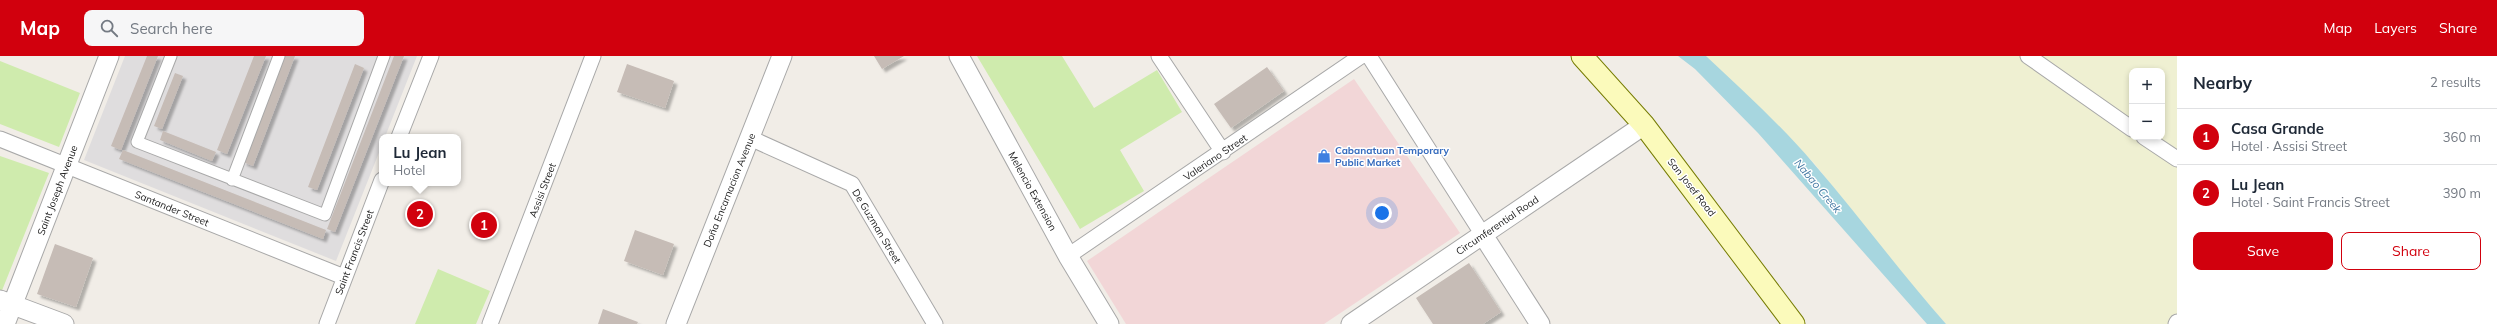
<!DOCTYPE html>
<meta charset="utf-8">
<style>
:root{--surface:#fff;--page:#f6f6f7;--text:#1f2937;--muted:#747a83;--line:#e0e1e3;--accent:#d1000d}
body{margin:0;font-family:Mulish,sans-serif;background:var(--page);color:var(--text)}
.controls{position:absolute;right:12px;top:12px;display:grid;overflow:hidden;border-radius:8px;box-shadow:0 2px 6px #0003}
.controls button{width:36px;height:36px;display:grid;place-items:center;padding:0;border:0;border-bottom:1px solid var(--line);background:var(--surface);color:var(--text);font:20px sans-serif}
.you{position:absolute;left:1382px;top:157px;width:14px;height:14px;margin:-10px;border:3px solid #fff;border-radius:50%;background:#1a73e8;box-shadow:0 0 0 6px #1a73e833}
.badge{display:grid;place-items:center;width:26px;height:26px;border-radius:50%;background:var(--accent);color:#fff;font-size:13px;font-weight:700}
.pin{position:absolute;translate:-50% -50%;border:2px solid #fff;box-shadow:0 1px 4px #0006}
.popup{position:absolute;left:379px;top:78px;width:82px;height:52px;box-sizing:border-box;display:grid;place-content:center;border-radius:8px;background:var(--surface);filter:drop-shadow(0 1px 3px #0005);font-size:13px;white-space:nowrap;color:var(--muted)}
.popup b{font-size:15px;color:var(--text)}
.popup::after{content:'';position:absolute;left:50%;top:100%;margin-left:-8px;border:8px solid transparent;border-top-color:var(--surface)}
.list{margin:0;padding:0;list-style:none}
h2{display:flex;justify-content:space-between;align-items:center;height:52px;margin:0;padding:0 16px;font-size:17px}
h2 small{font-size:13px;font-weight:400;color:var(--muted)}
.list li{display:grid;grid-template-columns:26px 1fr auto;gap:12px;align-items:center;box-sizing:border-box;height:56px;padding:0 16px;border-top:1px solid var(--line)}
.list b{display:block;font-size:15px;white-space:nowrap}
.list p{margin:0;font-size:13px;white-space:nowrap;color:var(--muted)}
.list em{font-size:13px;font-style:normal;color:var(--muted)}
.actions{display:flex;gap:8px;padding:12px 16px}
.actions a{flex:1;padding:9px 0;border:1px solid var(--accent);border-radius:8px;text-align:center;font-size:14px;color:var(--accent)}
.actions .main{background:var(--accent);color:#fff}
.icon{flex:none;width:22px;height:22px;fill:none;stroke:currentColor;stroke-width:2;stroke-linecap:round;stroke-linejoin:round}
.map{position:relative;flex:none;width:2177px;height:268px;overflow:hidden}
header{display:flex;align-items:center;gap:24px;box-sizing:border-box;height:56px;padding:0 20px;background:var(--accent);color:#fff}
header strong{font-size:19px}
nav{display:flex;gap:22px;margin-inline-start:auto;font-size:14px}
.search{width:280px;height:36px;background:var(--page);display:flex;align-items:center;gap:10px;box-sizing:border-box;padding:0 14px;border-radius:8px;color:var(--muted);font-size:15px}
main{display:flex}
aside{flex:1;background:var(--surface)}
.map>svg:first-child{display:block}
</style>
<header>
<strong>Map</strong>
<div class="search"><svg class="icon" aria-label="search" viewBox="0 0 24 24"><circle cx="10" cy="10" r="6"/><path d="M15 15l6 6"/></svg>Search here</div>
<nav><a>Map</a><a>Layers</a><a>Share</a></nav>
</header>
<main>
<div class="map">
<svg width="2177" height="268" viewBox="0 0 2177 268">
<defs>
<filter id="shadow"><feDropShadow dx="3.5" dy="3.5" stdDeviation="1" flood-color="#0004"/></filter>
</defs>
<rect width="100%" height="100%" fill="#f1ede7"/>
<path fill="#dfddde" d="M125,0H417L385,81H382V89L336,205L84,104Z"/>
<path fill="#f2d6d7" d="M1354,23L1460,177L1324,268H1126L1087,205Z"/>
<path fill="#eff0d2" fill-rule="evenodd" d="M1706,0H2177V268H1946L1903,219L1814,107ZM2132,15H2162V81H2132Z"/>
<path fill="#cfebad" d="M977,0H1062L1094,52L1157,14L1182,56L1120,94L1144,135L1080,173Z
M0,5L80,37L59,91L0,68Z
M0,100L49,117L1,237L0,236Z
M438,213L490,235L476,268H415Z"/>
<path fill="#a7d6df" d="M1678,0H1706C1743,35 1781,69 1814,108C1859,160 1900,216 1946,268H1927L1758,77L1695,13Z"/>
<path fill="#c6bcb6" filter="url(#shadow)" d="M147,0H158L121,94L111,90Z
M254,0H266L227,98L217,94Z
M284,0H295L253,110L243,106Z
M394,0H404L335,176L327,173Z
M874,0H904L882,13Z
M355,8L364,12L317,134L308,131Z
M627,8L674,25L665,52L617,36Z
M1267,11L1284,35L1231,72L1214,48Z
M175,17L183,20L162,73L154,70Z
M163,75L216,96L212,105L160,84Z
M123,94L326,174L323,183L119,103Z
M635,174L674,188L663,219L624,205Z
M55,188L93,202L76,251L37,238Z
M1469,207L1501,256L1483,268H1433L1416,242Z
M603,253L638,266L637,268H598Z"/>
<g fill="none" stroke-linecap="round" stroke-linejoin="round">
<g stroke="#a8a8a8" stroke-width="13">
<path id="pedestrian" d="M171,0L137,86L325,159L384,0
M232,124L279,0"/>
</g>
<g stroke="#a8a8a8" stroke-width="17">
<path id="minor" d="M1159,0L1223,96
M1369,0L1483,179
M2028,0L2132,73
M399,81L431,0
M2144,81L2177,103
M750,82L852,128L935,268
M0,83L344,221
M1068,200L1361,0
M327,268L382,124
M490,268L593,0
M2176,268L2177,266"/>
</g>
<g stroke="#a8a8a8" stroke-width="21">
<path id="tertiary" d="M959,0L1068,200L1109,268
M1483,179L1540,268
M0,244L64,268
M5,268L109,0
M676,268L782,0
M1351,268L1644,69"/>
</g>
<g stroke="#767c03" stroke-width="23">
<path id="secondary" d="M1582,0L1644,69L1794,268"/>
</g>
<use href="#pedestrian" stroke="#fff" stroke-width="11"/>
<use href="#minor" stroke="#fff" stroke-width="15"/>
<use href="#tertiary" stroke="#fff" stroke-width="19"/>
<use href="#secondary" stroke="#fbfabb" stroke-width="21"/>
</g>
<defs>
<g id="shop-bare" transform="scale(1.08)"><path d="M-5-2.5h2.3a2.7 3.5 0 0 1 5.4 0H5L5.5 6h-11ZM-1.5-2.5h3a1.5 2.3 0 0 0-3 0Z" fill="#3f7fe0" stroke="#fff" stroke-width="2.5" paint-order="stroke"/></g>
</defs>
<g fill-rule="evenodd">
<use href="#shop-bare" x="1324" y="100"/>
</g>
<g text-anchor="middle" stroke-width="3" stroke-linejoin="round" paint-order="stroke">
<g font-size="10" font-weight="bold" fill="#366cbe" stroke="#fff" text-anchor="start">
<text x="1335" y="98">Cabanatuan Temporary<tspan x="1335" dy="12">Public Market</tspan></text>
</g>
<g font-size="10" fill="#212121" stroke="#fff">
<text transform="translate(1215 101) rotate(-34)" y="4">Valeriano Street</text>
<text transform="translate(1692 131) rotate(52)" y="4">San Josef Road</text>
<text transform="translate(57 134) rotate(-69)" y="4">Saint Joseph Avenue</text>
<text transform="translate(542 134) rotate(-69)" y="4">Assisi Street</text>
<text transform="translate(729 134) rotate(-68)" y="4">Doña Encarnacion Avenue</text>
<text transform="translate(1033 135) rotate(61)" y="4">Melencio Extension</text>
<text transform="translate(172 152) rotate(22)" y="4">Santander Street</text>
<text transform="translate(1497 169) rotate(-34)" y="4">Circumferential Road</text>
<text transform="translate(877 170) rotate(59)" y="4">De Guzman Street</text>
<text transform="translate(354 196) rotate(-69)" y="4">Saint Francis Street</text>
</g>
<g font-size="11" font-style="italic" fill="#4479a3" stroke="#fff">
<text transform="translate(1818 130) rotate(50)" y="4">Nabao Creek</text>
</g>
</g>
</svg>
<div class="controls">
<button>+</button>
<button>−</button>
</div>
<div class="you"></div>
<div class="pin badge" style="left:484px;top:169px">1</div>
<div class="pin badge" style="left:420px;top:158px">2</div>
<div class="popup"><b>Lu Jean</b>Hotel</div>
</div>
<aside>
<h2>Nearby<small>2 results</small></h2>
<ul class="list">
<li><span class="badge">1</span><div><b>Casa Grande</b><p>Hotel · Assisi Street</p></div><em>360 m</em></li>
<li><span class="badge">2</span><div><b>Lu Jean</b><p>Hotel · Saint Francis Street</p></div><em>390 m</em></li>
</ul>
<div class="actions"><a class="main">Save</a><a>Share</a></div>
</aside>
</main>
